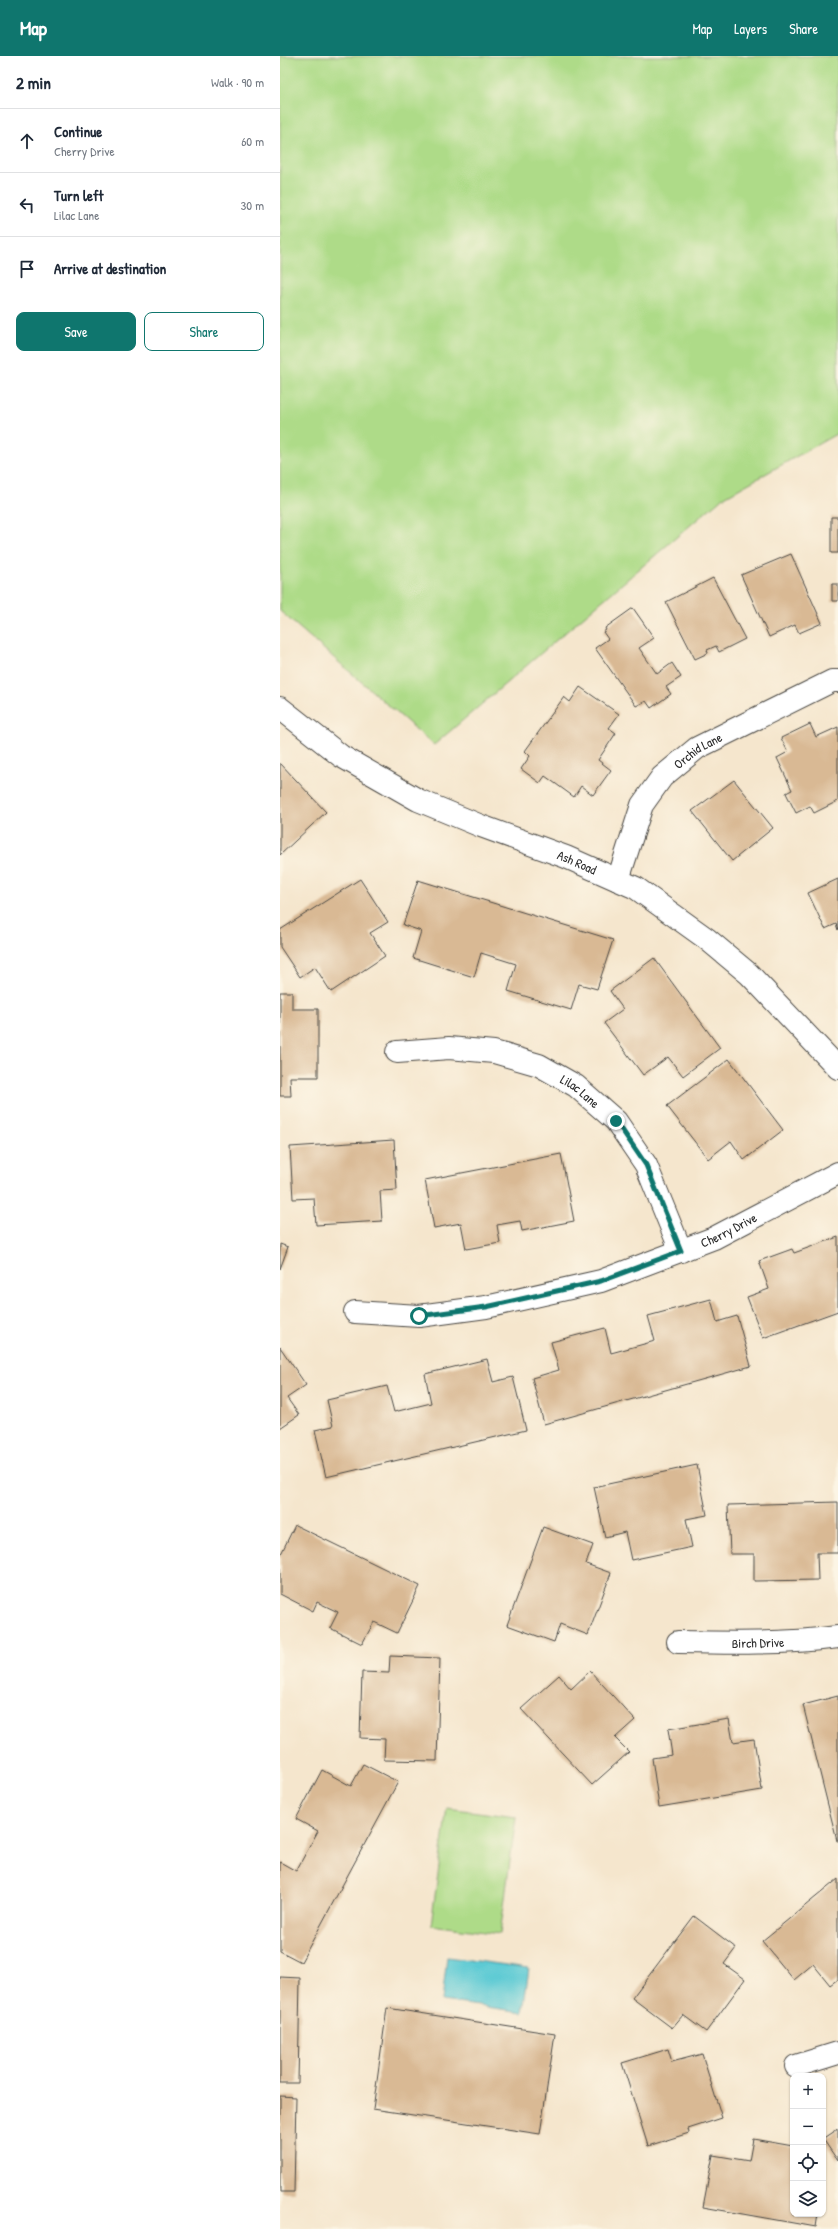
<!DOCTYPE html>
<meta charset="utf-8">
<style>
:root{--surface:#fff;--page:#f2f2f3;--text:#1f2937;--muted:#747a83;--line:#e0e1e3;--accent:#0f766e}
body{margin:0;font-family:"Patrick Hand",sans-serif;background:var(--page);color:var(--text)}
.controls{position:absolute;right:12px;bottom:12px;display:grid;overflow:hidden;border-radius:8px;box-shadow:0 1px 3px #0004}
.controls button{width:36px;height:36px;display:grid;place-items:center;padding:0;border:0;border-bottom:1px solid var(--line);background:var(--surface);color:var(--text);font:20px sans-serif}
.stop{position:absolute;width:12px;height:12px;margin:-9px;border:3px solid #0f766e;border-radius:50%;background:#fff}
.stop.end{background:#0f766e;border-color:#fff;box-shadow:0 1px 4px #0008}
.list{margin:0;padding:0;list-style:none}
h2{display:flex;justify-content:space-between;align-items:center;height:52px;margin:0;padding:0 16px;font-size:17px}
h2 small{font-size:13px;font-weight:400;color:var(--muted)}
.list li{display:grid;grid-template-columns:26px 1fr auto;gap:12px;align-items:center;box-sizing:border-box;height:64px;padding:0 16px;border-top:1px solid var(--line)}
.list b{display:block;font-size:15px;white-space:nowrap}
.list p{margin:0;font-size:13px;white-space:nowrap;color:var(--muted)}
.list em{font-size:13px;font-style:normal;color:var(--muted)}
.actions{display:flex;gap:8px;padding:12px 16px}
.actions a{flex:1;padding:9px 0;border:1px solid var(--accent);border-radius:8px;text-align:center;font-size:14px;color:var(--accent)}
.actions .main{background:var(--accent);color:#fff}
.icon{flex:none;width:22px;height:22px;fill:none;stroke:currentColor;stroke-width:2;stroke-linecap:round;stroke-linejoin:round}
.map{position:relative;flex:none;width:558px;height:2173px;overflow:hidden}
header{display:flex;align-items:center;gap:24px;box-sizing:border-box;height:56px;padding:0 20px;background:var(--accent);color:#fff}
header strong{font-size:19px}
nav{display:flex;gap:22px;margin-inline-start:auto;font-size:14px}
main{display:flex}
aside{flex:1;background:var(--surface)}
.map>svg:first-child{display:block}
</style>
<header>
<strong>Map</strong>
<nav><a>Map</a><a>Layers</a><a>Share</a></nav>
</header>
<main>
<aside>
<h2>2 min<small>Walk · 90 m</small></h2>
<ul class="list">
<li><svg class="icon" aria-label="ahead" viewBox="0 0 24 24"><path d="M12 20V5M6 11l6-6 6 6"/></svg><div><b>Continue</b><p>Cherry Drive</p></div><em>60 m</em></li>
<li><svg class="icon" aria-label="left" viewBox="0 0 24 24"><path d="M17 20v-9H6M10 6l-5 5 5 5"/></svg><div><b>Turn left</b><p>Lilac Lane</p></div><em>30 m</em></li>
<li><svg class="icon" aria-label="arrive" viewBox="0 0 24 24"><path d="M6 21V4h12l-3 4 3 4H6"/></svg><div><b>Arrive at destination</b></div></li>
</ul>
<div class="actions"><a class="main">Save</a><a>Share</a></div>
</aside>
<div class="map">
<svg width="558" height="2173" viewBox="0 0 558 2173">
<rect width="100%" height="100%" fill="#fcf5e5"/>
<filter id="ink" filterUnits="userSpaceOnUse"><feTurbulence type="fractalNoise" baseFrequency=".025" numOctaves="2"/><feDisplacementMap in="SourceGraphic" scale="8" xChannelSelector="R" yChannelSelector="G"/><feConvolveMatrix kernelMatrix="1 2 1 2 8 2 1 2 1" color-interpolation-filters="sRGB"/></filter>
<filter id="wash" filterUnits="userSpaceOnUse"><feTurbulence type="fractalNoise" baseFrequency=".012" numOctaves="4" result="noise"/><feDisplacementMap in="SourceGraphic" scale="16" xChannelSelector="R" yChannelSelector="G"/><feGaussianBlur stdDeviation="0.9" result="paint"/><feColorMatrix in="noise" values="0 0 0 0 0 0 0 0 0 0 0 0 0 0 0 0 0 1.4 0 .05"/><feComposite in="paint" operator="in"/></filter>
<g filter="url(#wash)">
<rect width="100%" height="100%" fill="#f5e6cd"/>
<path fill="#aedb88" stroke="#6c835a" d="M0,0H558V377L441,443L154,689L0,555Z
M167,1752L236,1761L220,1878L151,1869Z"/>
<path fill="#5dcad4" stroke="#447a80" d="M167,1901L249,1912L243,1956L162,1945Z"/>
<g id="blocks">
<path fill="#d9b994" d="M551,461H558V497H551Z
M511,498L542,567L519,577L515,569L489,581L461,519Z
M433,522L465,583L439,596L436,590L427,594L428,597L415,603L386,546Z
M552,528H558V545H552Z
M353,552L374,582L359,592L377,618L392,607L401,621L386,631L391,638L371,652L366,645L356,650L315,592L328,583L323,576L326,574L325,572Z
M300,631L339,658L329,672L336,677L318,704L331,714L313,739L301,730L294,741L265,720L260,727L241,713L250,700L245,695L284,641L290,646Z
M530,668L536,681L558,671V745L534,757L530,750L516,757L506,737L512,734L497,702L508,696L501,682Z
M0,707L46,756L0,799Z
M454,724L493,772L452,805L412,755Z
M80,823L108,866L90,877L105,900L51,936L35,911L20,921L0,891V874Z
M558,823V874L556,868L545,873L528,837Z
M138,824L333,884L317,933L299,928L291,954L228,935L236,908L201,897L194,921L133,902L141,875L123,869Z
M374,902L440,992L403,1020L388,1001L363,1019L324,967L343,953L330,935Z
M0,936H12V953H38V1021H10L11,1040H0Z
M449,1003L503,1074L464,1104L451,1085L428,1103L387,1050Z
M114,1084L117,1134L100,1135L102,1165L36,1169L34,1142L13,1143L10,1091Z
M281,1098L294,1165L242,1175L240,1165L217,1169L220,1187L186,1193L181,1167L154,1172L145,1124Z
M558,1181V1255L483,1282L467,1241L489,1233L479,1205L512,1193L514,1197Z
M0,1188L8,1191L0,1213Z
M431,1243L437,1266L457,1260L471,1310L264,1368L252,1322L279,1314L271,1286L325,1272L331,1297L375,1285L368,1260Z
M0,1291L26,1329L7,1342L19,1359L0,1372Z
M207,1303L213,1326L233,1321L246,1374L46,1421L35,1374L53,1370L47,1344L107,1330L114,1356L151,1347L145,1318Z
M417,1409L427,1459L406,1463L412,1491L351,1504L345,1476L325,1481L314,1431Z
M558,1446V1497H537L538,1524L474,1525V1498H450L448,1449Z
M15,1469L140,1530L117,1577L94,1566L82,1588L50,1572L58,1556L37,1546L33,1555L0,1538V1500Z
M263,1471L313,1489L306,1508L331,1517L308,1579L280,1568L274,1586L227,1569Z
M110,1600L160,1602L157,1705L104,1704L105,1683L80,1682L82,1616L109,1617Z
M310,1615L355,1664L335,1682L349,1696L312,1729L241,1653L279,1619L291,1633Z
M558,1640V1785H557L523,1649Z
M449,1663L453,1686L474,1683L482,1734L379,1751L372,1702L392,1699L388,1673Z
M83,1708L118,1726L21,1906L0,1895V1806L16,1815L38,1775L16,1763L42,1714L71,1730Z
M558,1823V1923L550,1929L533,1908L514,1924L482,1885Z
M414,1860L456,1892L444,1908L465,1923L426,1976L403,1959L392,1972L352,1942Z
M0,1921L20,1922L18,2027H0Z
M107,1952L275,1978L260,2078L93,2053Z
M388,1993L392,2006L422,1998L442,2062L408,2073L409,2077L368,2090L342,2007Z
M0,2040L16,2041L14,2136H0Z
M558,2073V2105L543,2083Z
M473,2083L513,2090V2158H538L536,2171L423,2151L433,2099L469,2105Z"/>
</g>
</g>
<g filter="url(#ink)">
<use href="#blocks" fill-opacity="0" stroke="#494743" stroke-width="1"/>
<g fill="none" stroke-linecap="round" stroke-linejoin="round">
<g stroke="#494743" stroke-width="24">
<g id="minor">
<path id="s1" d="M0,652L61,700L138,744L201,770L286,801L356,832L427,883L469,918L558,1012"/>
<path id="s2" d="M338,824L362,749L382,721L417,692L552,625H558"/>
<path id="s3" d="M117,996L169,992L214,996L259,1009L296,1030L336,1065L366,1109L401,1195"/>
<path id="s4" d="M75,1256L139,1260L206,1251L321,1225L434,1182L558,1117"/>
<path id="s5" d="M398,1586C451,1587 505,1588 558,1581"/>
<path d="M516,2010L558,1997"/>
</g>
</g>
<use href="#minor" stroke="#fff" stroke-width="22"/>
</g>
</g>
<g fill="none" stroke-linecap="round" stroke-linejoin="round" filter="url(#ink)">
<path stroke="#0f766e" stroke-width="5" d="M139,1260L206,1251L321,1225L401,1195L366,1109L336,1065"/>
</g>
<g text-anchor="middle" stroke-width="3.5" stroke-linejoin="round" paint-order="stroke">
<g font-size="13" fill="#2b2b2b" stroke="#fcf5e5">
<text dy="5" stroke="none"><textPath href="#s2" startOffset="158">Orchid Lane</textPath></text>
<text dy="5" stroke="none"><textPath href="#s1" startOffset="337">Ash Road</textPath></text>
<text dy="5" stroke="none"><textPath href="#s3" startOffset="193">Lilac Lane</textPath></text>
<text dy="5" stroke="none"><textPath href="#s4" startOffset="387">Cherry Drive</textPath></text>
<text dy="5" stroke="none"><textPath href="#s5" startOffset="80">Birch Drive</textPath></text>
</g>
</g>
</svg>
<div class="controls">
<button>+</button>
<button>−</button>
<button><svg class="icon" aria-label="locate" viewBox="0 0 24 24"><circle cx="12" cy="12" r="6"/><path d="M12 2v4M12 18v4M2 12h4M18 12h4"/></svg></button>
<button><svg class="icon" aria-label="layers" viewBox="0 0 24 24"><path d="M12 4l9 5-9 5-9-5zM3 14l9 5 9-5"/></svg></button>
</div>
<div class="stop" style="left:139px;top:1260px"></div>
<div class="stop end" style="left:336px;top:1065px"></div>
</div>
</main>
